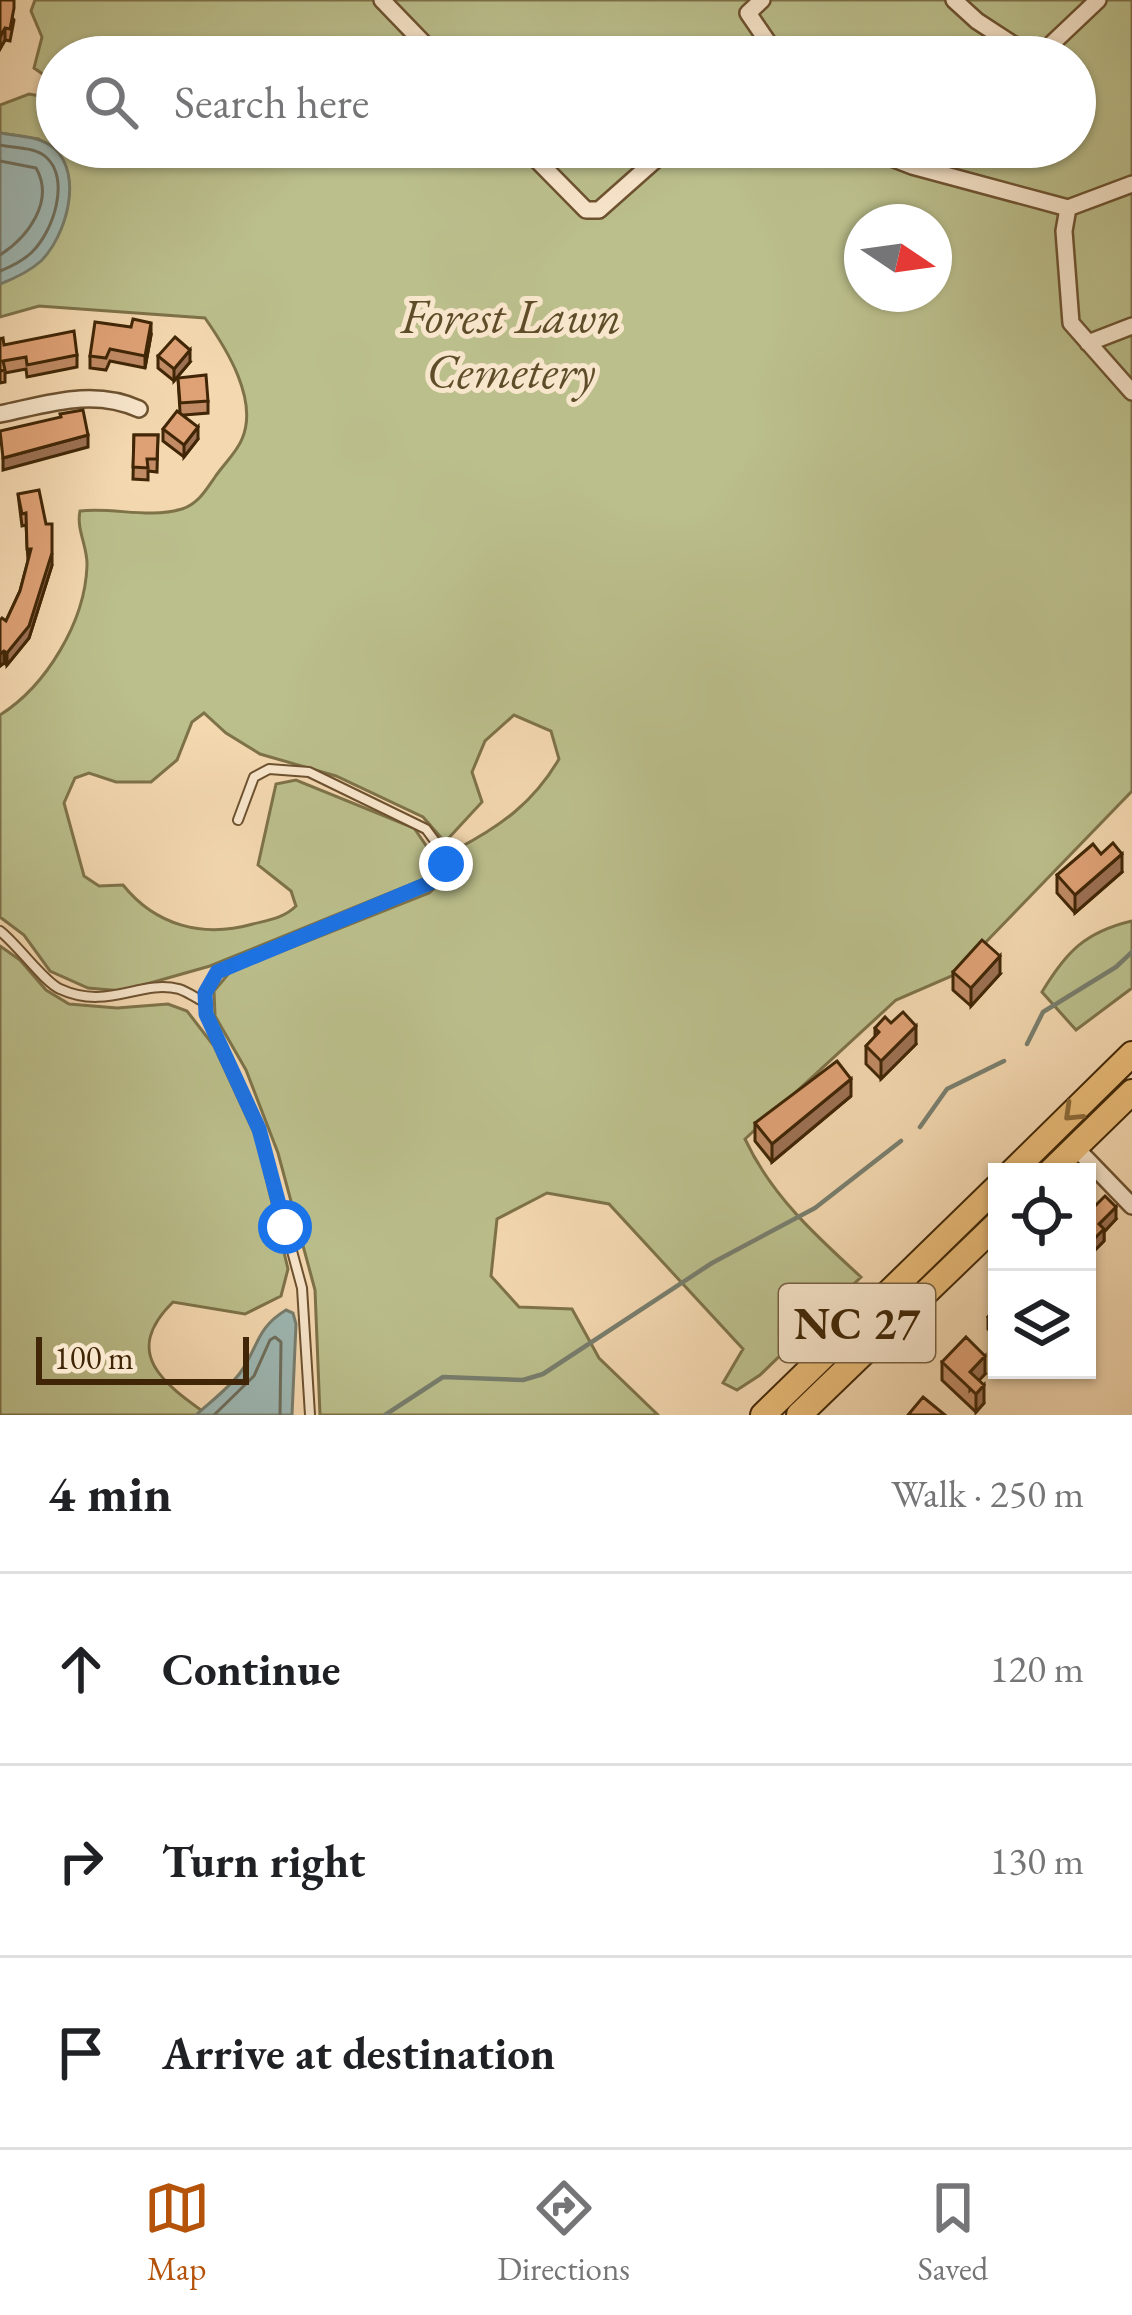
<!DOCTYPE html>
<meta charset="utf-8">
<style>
:root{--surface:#fff;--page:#f2f2f2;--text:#202124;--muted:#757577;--line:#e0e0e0;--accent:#b45309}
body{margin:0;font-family:"EB Garamond",serif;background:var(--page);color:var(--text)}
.controls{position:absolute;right:36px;bottom:36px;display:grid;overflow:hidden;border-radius:0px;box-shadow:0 3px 9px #0004}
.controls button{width:108px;height:108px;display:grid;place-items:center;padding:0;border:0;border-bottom:3px solid var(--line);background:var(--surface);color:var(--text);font:60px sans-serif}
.compass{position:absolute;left:844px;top:204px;width:108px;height:108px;border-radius:50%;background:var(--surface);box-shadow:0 3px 9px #0004;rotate:103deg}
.scale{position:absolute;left:36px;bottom:30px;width:213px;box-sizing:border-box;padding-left:12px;border:6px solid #402606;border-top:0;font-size:33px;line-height:42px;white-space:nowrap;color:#402606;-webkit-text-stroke:9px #f8e6cc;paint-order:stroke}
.stop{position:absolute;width:36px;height:36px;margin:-27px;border:9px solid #1a73e8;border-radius:50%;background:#fff}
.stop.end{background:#1a73e8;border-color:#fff;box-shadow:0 3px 12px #0008}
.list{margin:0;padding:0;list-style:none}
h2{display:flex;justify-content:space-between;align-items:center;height:156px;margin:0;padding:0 48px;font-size:51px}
h2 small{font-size:39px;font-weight:400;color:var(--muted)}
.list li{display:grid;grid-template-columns:78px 1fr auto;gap:36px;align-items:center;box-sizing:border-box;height:192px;padding:0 48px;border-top:3px solid var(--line)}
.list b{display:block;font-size:45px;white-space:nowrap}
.list em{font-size:39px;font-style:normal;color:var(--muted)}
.icon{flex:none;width:66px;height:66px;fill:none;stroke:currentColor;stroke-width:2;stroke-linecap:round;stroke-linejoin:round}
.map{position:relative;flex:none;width:1132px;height:1415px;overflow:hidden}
.search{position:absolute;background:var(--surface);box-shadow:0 3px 9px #0004;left:36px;right:36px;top:36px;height:132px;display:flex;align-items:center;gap:30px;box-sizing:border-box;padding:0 42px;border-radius:66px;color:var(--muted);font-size:45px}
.sheet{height:732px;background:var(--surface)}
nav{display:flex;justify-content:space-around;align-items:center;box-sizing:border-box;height:168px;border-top:3px solid var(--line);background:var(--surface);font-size:33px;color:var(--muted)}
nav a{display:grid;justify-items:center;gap:6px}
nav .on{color:var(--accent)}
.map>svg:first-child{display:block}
</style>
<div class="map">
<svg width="1132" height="1415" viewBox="0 0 1132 1415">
<rect width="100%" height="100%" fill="#f4d8b0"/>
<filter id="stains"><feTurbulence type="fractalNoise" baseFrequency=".00167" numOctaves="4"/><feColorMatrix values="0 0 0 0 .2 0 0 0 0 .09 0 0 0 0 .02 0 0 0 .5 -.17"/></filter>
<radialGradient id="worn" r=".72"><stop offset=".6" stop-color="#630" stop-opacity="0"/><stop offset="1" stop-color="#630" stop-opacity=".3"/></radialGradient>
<path fill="#bbbf8c" stroke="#7e7249" stroke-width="3" fill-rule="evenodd" d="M35,0H1132V791L954,975L896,1000L745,1139C771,1195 816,1236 861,1277L760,1375L737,1390L723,1383L743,1349L609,1204L547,1193L497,1219L491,1276L519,1307L572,1309L599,1358L658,1415H320L315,1290L278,1153L246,1070L215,1016L214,991L230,972L429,893L446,878L457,849C501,826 534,802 559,759L551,731L514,715L485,741L472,772L482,802L445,842L423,817L336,776L260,754L226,733L204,713L192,722L177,760L151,782H116L89,773L75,778L64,803L84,876L99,886L123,885C156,926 203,938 253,924C269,920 284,918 296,906L291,891L258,865L276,784L296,780L414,828L436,860L429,877L210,966L122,991L88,988L50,971L24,935L0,917V715C46,686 85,622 87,566C88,547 76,530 80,511C114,507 148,519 182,509C198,504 206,490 215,477C223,465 237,452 242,439C259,400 226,348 205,318L39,306L0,317V284L38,139L0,133V105L29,94L57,99V147H1075V57H57V84L34,68L42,37L31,11ZM862,222H934V294H862Z
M1132,921V988L1076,1030L1042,992C1066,952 1085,932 1132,921Z
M0,946L20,960L46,990L69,1004L117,1008L168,1004L187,1011L214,1046L256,1137L288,1269L281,1296L245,1314L173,1302C121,1353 163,1383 208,1415H0Z"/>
<path fill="#9eb8b4" stroke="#787e6e" stroke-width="3" d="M0,133C18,136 40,136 54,148C84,175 66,236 41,261C30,271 13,279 0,284Z
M286,1310L293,1313L296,1324L292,1415H196C210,1402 228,1389 240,1373C259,1347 255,1329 286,1310Z"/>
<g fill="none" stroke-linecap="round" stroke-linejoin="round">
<path stroke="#6f6f5d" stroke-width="3" d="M0,145C14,148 35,147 46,157C71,179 53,232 32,252C24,260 10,267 0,271
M0,161L36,168C55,201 28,237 0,255
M214,1415L254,1376L270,1340L275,1337L281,1342L280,1415"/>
<path stroke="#787e6e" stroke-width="4.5" d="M1027,1044L1043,1012L1116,967L1132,952
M920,1127L947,1089L1004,1061
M385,1415L443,1377L523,1380L543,1374L712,1263L815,1208L901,1141"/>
<g stroke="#6d5230" stroke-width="12">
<path id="lane" d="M238,820L254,777L269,769L309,772L426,829L440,848L446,864L432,882L217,972L205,993L206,1014L259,1129L302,1288L310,1415
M0,931C18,945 44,982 60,989C108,1011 140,979 179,989C188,992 196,998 204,1002"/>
</g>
<g stroke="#6d5230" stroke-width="20">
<path id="street" d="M382,0L437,57
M762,0L748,13L778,57
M954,0L977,21L1031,56L1041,54L1098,0
M524,147L586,210H599L670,147
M863,147L912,166L933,147
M912,166L1068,208
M1132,184L1068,208L1064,231L1071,323L1132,392
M1088,343L1132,326
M0,414C48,404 93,388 139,409
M1075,1147L1132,1206"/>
</g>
<g stroke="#402606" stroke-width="28">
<path id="primary" d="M1012,1172L1132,1054
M1050,1172L1132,1092
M763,1415L997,1187
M799,1415L997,1224"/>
</g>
<use href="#lane" stroke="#f8e6cc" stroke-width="8"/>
<use href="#street" stroke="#f8e6cc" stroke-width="15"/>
<use href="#primary" stroke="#eabc78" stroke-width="24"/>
</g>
<path fill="#c08b65" stroke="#402606" stroke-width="3" d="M0,0L14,20L10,41L5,40L0,49Z
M151,335L145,368L110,361L106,370L90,368V356Z
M0,339L4,345L77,355V367L27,377L26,369L5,373V382L0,383Z
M158,356L190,362L174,381L158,368Z
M178,378L208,401V413L184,415L198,439L184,457L163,441V429L180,412Z
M134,435H158L157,472L148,471V480L133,479Z
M18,494L52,565L29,638L7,665L4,663L0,666L6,621L20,591L28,561L26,525L22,526Z
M1101,854L1122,872L1075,913L1057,893V875Z
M953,972L1000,974L971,1006L953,990Z
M891,1023L916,1044L881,1079L866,1064V1046L875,1037V1028Z
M851,1096L772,1162L755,1141V1123Z
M1087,1207L1116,1219L1104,1232V1241L1092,1253L1087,1248Z
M997,1307V1337L988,1329V1317Z
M942,1362L985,1374L979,1380L984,1403L976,1412L942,1380Z"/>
<path fill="#9c7153" stroke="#402606" stroke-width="3" d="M5,28V40L0,49V37Z
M151,323V335L145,368V356Z
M190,350V362L174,381V369Z
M198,427V439L184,457V445Z
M88,435V447L3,470V458Z
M52,553V565L29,638L7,665V653Z
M4,651V663L0,666V654Z
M1122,854V872L1075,913V895Z
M1000,956V974L971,1006V988Z
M916,1026V1044L881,1079V1061Z
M851,1079V1096L772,1162V1144Z
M1116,1207V1219L1104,1232V1241L1092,1253V1241L1099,1224Z
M985,1356V1374L970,1390V1372Z
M984,1385V1403L976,1412V1394Z"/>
<path fill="#dfa276" stroke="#402606" stroke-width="3" d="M0,0H14V8L10,29L5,28L0,37Z
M133,319L151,323L145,356L110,349L106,358L90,356L95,322L131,327Z
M74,331L77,355L27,365L26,357L3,361L5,370L0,371V339L3,338L4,345Z
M175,337L190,350L174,369L158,356Z
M206,375L208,401L180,403L178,378Z
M83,410L88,435L3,458L0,431L61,417L60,414Z
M177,411L198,427L184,445L163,429Z
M134,435H158L157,459H147L148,468L133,467Z
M39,490L46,524H52V553L29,626L7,653L4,651L0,654V620L2,618L6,621L20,591L31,549H27L26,513L22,514L18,494Z
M1113,843L1122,854L1075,895L1057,875L1093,844L1101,854Z
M982,940L1000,956L971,988L953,972Z
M903,1012L916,1026L881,1061L866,1046L879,1032L875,1028L885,1017L891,1023Z
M837,1061L851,1079L772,1144L755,1123Z
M1105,1196L1116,1207L1099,1224L1104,1229L1092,1241L1087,1236V1207L1091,1202L1095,1206Z
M997,1307V1325L988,1317Z
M966,1337L985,1356L970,1372L984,1385L976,1394L942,1362Z
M923,1397L945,1415H908Z"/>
<defs><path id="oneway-chevron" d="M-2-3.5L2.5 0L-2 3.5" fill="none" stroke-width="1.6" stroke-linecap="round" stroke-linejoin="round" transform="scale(3)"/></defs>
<use stroke="#8c6a39" href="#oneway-chevron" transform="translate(1072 1113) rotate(136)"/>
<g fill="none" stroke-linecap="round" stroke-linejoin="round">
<path stroke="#1a73e8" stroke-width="15" d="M285,1227L259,1129L206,1014L205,993L217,972L432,882L446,864"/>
</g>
<g text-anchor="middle" stroke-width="10" stroke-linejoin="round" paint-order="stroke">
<rect fill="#f8e6cc" stroke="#776041" stroke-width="3" x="779" y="1284" width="156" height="78" rx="9"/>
<g font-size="45" font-weight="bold" fill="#402606">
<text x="857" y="1339">NC 27</text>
</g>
<g font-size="48" font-style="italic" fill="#5f4c28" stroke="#f8e6cc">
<text x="511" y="333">Forest Lawn<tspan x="511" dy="55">Cemetery</tspan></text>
</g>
</g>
<rect width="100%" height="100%" filter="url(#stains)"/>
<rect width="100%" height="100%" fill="url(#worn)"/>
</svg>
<div class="controls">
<button><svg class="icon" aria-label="locate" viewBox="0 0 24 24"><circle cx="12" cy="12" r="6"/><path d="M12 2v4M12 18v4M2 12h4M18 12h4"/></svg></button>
<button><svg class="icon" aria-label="layers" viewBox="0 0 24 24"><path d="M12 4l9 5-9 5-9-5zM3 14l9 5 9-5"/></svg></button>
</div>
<svg class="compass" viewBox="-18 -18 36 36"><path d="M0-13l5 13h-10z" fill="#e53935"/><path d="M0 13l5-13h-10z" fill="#757577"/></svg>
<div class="scale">100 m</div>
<div class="stop" style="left:285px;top:1227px"></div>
<div class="stop end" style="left:446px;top:864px"></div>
<div class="search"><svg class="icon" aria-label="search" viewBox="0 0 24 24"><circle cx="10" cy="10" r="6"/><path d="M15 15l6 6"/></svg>Search here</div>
</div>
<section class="sheet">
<h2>4 min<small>Walk · 250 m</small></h2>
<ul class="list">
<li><svg class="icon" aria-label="ahead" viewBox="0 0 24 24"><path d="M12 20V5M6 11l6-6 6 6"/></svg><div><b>Continue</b></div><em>120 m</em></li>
<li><svg class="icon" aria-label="right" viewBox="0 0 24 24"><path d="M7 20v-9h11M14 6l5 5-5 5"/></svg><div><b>Turn right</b></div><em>130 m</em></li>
<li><svg class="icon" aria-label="arrive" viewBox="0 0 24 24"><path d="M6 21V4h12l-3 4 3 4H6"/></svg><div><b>Arrive at destination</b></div></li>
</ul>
</section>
<nav>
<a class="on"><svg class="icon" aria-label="map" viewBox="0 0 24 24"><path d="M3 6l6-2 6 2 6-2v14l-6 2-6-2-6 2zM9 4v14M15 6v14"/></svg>Map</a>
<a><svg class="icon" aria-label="directions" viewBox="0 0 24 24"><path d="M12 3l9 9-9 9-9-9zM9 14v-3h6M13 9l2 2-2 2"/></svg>Directions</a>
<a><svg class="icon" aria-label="saved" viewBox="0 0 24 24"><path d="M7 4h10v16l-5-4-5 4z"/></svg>Saved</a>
</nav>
